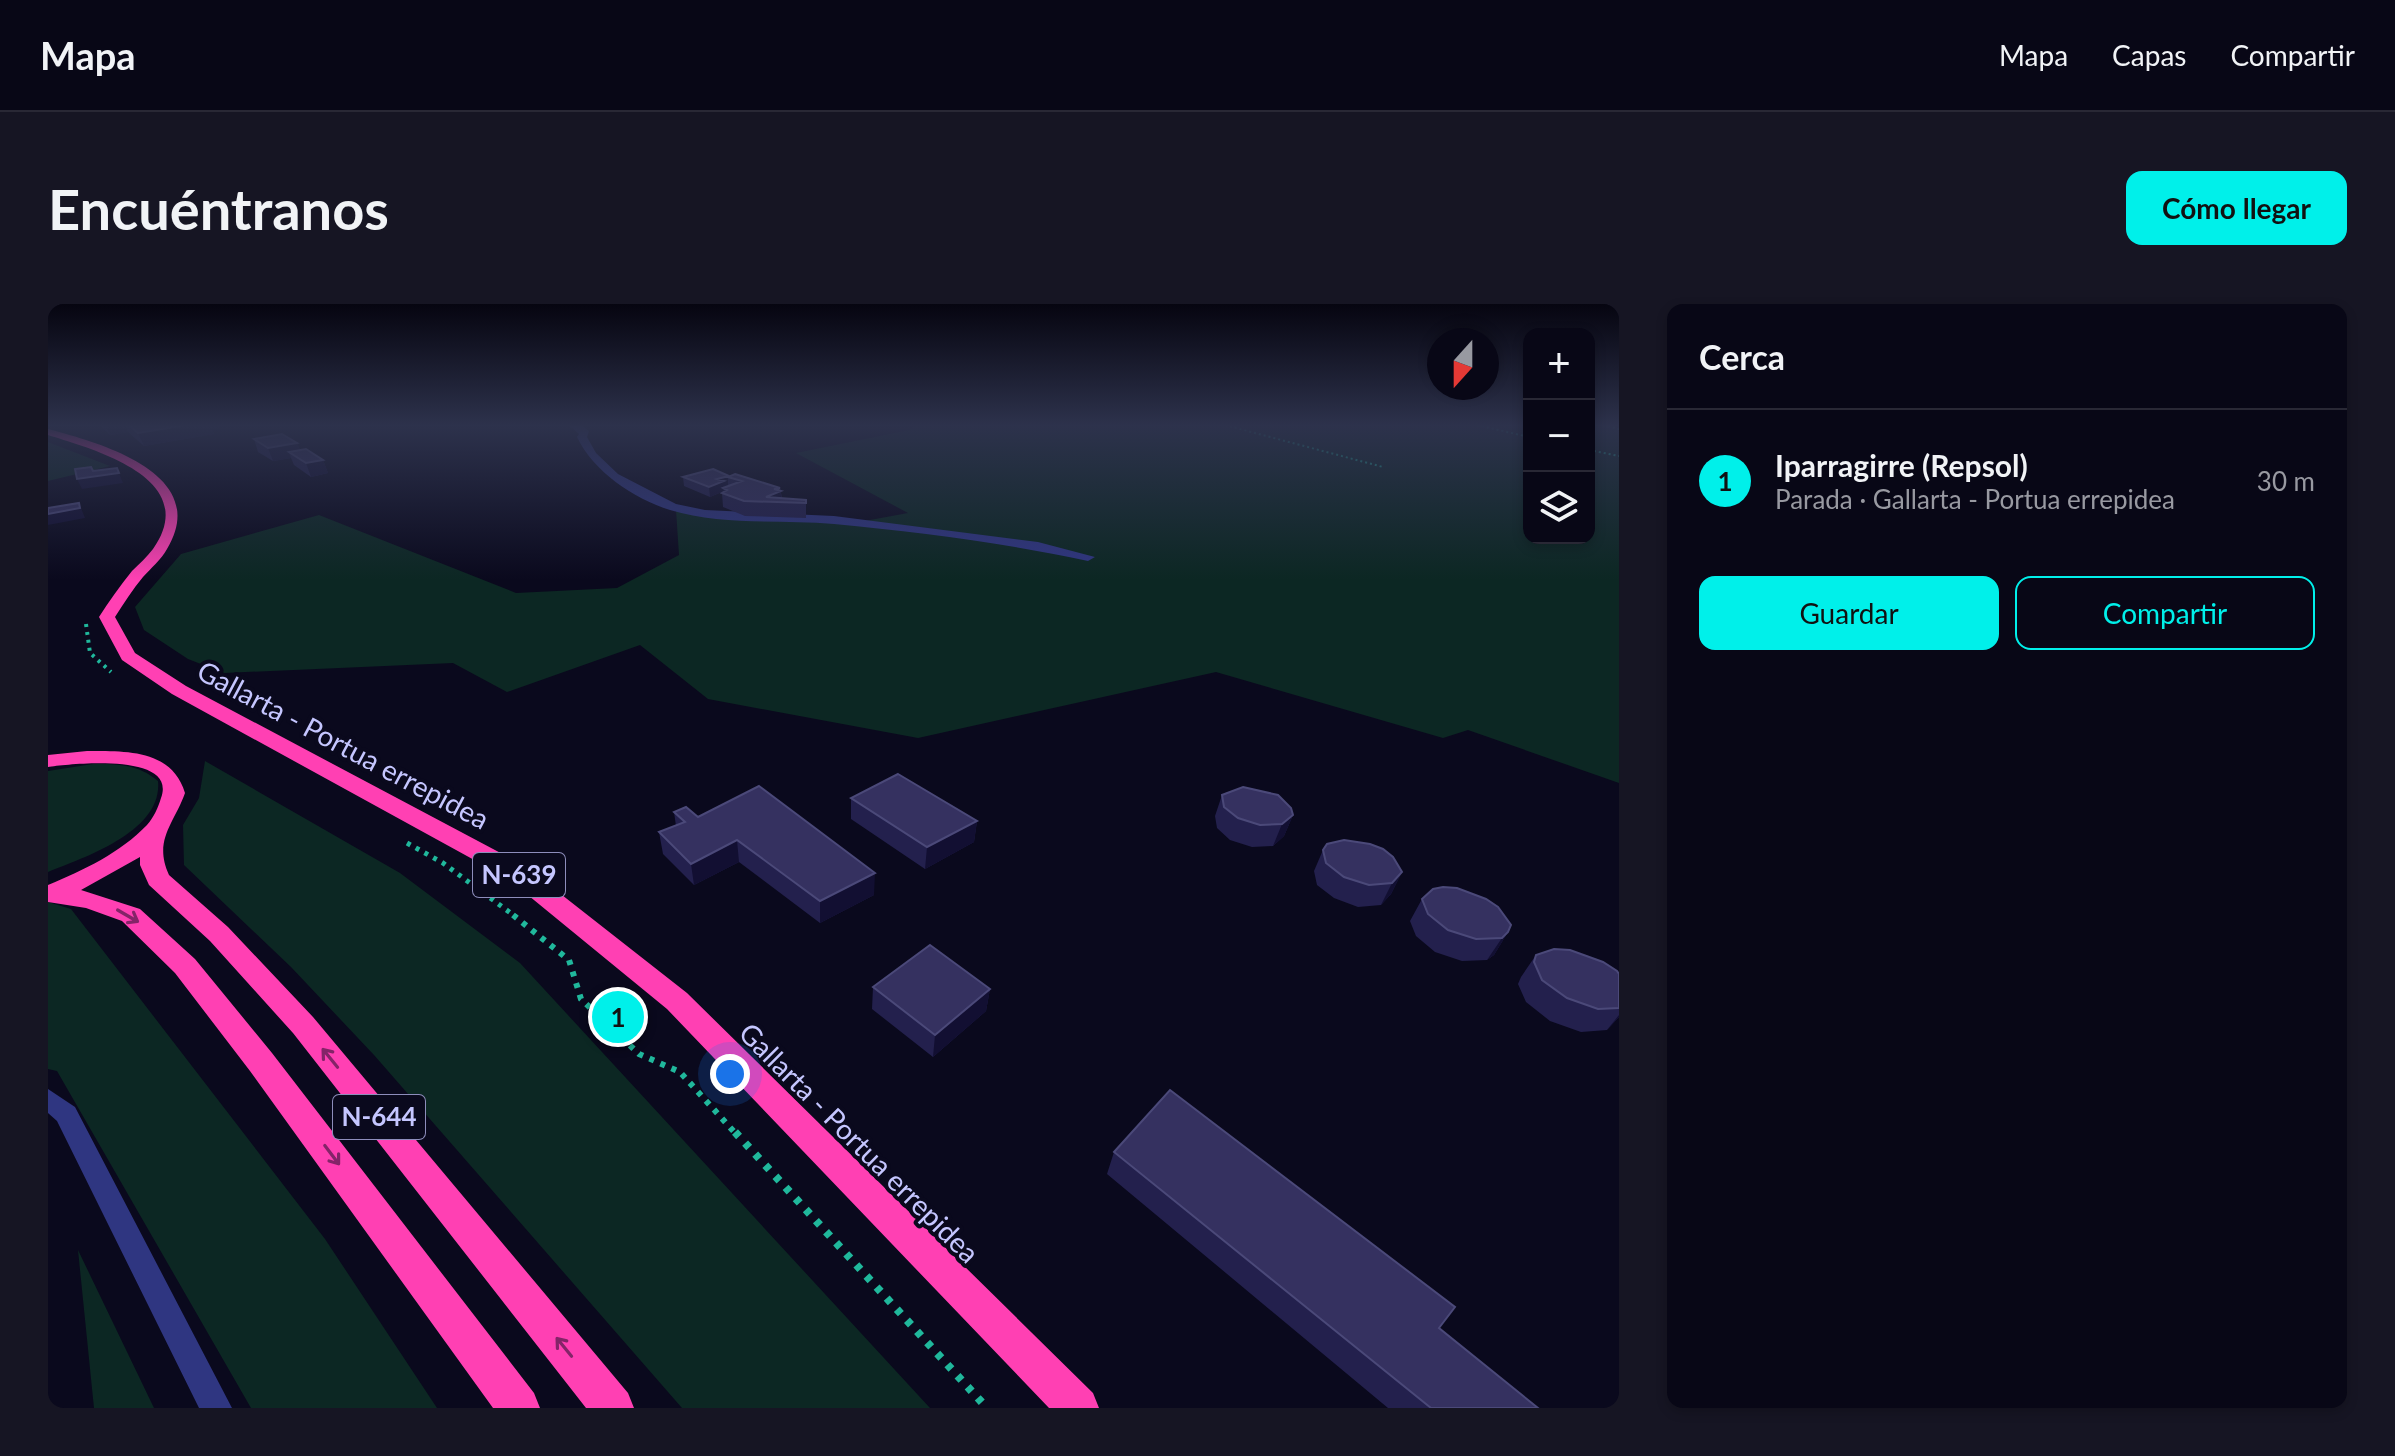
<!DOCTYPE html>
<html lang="es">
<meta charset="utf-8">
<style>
:root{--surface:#080716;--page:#161523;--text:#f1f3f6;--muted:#9899a1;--line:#292835;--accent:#00f0ea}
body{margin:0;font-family:Lato,sans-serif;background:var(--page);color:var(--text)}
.controls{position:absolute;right:24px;top:24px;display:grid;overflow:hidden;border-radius:16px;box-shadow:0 4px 12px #0003}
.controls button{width:72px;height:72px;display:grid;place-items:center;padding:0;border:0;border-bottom:2px solid var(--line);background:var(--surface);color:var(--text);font:40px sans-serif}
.compass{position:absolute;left:1379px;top:24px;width:72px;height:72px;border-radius:50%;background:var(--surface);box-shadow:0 4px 12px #0003;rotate:201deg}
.you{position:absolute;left:682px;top:770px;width:28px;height:28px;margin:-20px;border:6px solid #fff;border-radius:50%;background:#1a73e8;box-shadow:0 0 0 12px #1a73e833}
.badge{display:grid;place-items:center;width:52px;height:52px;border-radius:50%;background:var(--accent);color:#111;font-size:26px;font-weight:700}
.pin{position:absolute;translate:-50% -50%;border:4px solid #fff;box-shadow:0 2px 8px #0006}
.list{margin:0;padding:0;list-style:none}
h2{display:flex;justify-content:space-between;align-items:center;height:104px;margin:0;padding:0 32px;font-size:34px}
h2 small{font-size:26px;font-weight:400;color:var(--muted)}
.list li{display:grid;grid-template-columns:52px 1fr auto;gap:24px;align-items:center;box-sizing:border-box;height:144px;padding:0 32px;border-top:2px solid var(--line)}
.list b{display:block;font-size:30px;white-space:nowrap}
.list p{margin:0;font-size:26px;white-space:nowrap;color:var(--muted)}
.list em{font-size:26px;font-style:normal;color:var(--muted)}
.actions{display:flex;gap:16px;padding:24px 32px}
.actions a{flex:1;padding:18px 0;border:2px solid var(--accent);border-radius:16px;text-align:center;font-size:28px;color:var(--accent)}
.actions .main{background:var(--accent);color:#111}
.icon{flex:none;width:44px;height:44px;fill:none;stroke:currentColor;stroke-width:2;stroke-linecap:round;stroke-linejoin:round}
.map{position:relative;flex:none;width:1571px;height:1104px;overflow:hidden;border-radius:16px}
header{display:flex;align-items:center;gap:48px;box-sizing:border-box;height:112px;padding:0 40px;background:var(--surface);border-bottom:2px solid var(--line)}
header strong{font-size:38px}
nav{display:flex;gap:44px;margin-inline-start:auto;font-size:28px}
.intro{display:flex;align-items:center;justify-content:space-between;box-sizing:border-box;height:192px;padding:0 48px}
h1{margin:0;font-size:56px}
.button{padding:20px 36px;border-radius:16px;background:var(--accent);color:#111;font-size:28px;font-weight:700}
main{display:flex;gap:48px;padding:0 48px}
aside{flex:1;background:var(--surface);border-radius:16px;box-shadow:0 4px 12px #0003}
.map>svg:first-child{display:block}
</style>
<header>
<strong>Mapa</strong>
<nav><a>Mapa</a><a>Capas</a><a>Compartir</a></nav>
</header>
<div class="intro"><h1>Encuéntranos</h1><a class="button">Cómo llegar</a></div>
<main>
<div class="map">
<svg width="1571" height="1104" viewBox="0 0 1571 1104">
<rect width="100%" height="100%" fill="#0a091d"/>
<path fill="#0c2723" d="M870,121H1481V234H1541V121H1571V479L1420,426L1395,434L1168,368L870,434L660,395L592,341L459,388L405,359L176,369L140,355L96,326L87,303L133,250L271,211L468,289L569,284L631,251L628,206L811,218L860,209L748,149L861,126Z
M0,138L62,162L0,177Z
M157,457L352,569L472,659L882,1104H634L326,751L243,663L136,561L135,521L151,494Z
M45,460C70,460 90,460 110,477C115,527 38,553 0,568V467Z
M0,598L23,605L277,935L389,1104H203L9,767L0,765Z
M30,946L106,1104H46Z"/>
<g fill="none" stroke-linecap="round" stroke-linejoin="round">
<path stroke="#20b89c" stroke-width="2" stroke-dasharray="2 3" stroke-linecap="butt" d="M1177,121L1335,163
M1429,121L1481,133
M1555,121L1571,125
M1541,146L1571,152"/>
<path stroke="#20b89c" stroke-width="4" stroke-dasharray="3 5" stroke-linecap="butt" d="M38,320L42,349L63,368"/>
<path stroke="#20b89c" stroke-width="5" stroke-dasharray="4 6" stroke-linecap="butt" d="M359,539L395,559L468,613"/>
<path stroke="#20b89c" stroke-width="6" stroke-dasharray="5 7" stroke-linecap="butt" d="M465,611L521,656L533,695L591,750L632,768L688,830"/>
<path stroke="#20b89c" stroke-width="8" stroke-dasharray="6 9" stroke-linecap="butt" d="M687,828L939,1104"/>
<path fill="#2f3681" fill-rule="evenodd" d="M0,785L27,803L184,1104H151L9,817L0,809Z"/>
<path fill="#2f3681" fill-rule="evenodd" d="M521,121H533L541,127L539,133L548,149L570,170L628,200L657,206L786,212L990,238L1047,253L1040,257C957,239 871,228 786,220C733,215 674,222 622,206C586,195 545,167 529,133L531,130Z"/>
<path fill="#ff40b3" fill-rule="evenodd" d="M0,125C53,139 164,170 119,245C113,256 103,264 95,273C85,285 76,299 67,313L87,349L138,382L477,562L639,689L1045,1089L1051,1104H1001L619,705L459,574L124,390L74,356L51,313C61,297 72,282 84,267C91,260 99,253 105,245C154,175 48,146 0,131Z
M39,447C77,447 124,445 137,489C126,520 105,536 121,571L180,623L265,713L580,1089L586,1104H538L245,729L162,637L101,581L92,561V553L33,586L92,605L147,655L224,749L486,1089L492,1104H445L202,767L127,669L74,617L38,604L0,598V581C36,566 72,549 99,521C106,513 110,504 113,494C130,448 22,460 0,463V451Z"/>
</g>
<path fill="#23204d" d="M52,121H170L171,124L164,125L166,130L96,142L80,128L62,131Z
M206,135L249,139L252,146L275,156L280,169L263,173L246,161L243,154L225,157L210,148Z
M681,172L732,184L734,194L758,196V214L697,212L675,203L674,189L676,187L662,193L636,182L635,173Z
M1174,491L1245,511L1236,532L1225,542L1204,543L1182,536L1169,524L1167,512Z
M803,494L929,517L926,538L877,565L803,515Z
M626,508L650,513L826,591L772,619L691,558L646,581L615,550L611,528L628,522Z
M1275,546L1354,568L1343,590L1333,601L1310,603L1286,594L1269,581L1266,567Z
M1374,595L1460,628L1446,651L1439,656L1414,657L1387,648L1368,632L1362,617Z
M1488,651L1571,670V713L1559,726L1533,728L1502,717L1478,698L1470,680L1473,673Z
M825,683L942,685L938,707L885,753L824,705Z
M1066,848L1391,1024L1490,1104H1340L1059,870Z"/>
<path fill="#120f32" d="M57,121H77L80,128L62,131Z
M138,121H170L171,124L164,125L166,130L96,142L90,129Z
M249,139L254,152L241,148L243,154L225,157L220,144Z
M275,156L280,169L263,173L258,159Z
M69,164L75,179L34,185L29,175L48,172Z
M681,172L680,173V182L675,184L676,187L662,193L661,183L669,175Z
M732,184L734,198L718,193L726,185Z
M31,199L37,214L0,221V210Z
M1245,511L1236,532L1225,542L1234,520Z
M929,517L926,538L877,565L879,543Z
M689,536L691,558L646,581L643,560Z
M1354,568L1343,590L1333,601L1344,579Z
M827,569L826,591L772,619V597Z
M1460,628L1446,651L1439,656L1454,634Z
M942,685L938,707L885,753L887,731Z
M1571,711V713L1559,726Z"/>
<path fill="#353160" stroke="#4b4979" stroke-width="2" d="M81,121H138L90,129Z
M234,130L249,139L220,144L206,135Z
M258,145L275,156L258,159L241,148Z
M43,163L45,167L69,164L71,169L29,175L27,165Z
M665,165L681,172L669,175L676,177L661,183L635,173Z
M687,170L732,184L726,185L733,187L718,193L758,196V199L696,197L674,189L679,186L675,184L694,177L680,173Z
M31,199L32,204L0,210V204Z
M850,470L929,517L879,543L803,494Z
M711,482L827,569L772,597L689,536L643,560L611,528L637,518L626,508L638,503L650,513Z
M1195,483L1230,491L1243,504L1245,511L1234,520L1212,521L1190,514L1176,503L1174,491Z
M1296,536L1322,540L1335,545L1345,553L1354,568L1344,579L1321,581L1296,573L1278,559L1275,546L1279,540Z
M1395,583L1409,584L1438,595L1450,603L1463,621L1460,628L1454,634L1428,635L1400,626L1380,610L1374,595L1385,585Z
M882,641L942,685L887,731L825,683Z
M1506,645L1522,646L1555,658L1569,667L1571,670V704L1550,705L1519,694L1494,676L1486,658L1488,651Z
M1122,786L1407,1003L1391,1024L1490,1104H1383L1066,848Z"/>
<defs><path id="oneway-shaft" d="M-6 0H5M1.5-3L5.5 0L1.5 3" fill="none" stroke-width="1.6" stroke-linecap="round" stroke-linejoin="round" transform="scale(2)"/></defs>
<g stroke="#842468">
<use href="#oneway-shaft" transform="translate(80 612) rotate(30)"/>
<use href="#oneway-shaft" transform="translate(282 754) rotate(-129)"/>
<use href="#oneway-shaft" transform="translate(284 851) rotate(53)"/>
<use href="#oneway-shaft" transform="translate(516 1043) rotate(-129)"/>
</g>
<linearGradient id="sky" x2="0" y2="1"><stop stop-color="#060510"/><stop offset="0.44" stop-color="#2d324c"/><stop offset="1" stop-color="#2d324c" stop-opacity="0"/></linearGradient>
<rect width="1571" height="276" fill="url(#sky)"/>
<g text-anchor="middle" stroke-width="8" stroke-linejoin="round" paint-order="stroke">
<g fill="#0a091d" stroke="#8d8dbb" stroke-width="2">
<rect x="425" y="549" width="92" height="44" rx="6"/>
<rect x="285" y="791" width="92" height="44" rx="6"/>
</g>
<g font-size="26" font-weight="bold" fill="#c5c6ff">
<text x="471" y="580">N-639</text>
<text x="331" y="822">N-644</text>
</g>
<g font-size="28" fill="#c5c6ff" stroke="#0a091d">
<text transform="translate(295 441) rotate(28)" y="10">Gallarta - Portua errepidea</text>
<text transform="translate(811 839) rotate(45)" y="10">Gallarta - Portua errepidea</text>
</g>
</g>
</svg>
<div class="controls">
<button>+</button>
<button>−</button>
<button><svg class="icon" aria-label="layers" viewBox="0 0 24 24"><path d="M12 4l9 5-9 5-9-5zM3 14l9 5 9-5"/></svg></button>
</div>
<svg class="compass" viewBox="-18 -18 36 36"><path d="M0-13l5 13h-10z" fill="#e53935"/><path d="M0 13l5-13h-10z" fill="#9899a1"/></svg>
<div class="you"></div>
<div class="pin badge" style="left:570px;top:713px">1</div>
</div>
<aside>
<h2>Cerca<small></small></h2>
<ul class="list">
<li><span class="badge">1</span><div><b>Iparragirre (Repsol)</b><p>Parada · Gallarta - Portua errepidea</p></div><em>30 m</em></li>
</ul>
<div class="actions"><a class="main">Guardar</a><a>Compartir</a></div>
</aside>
</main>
